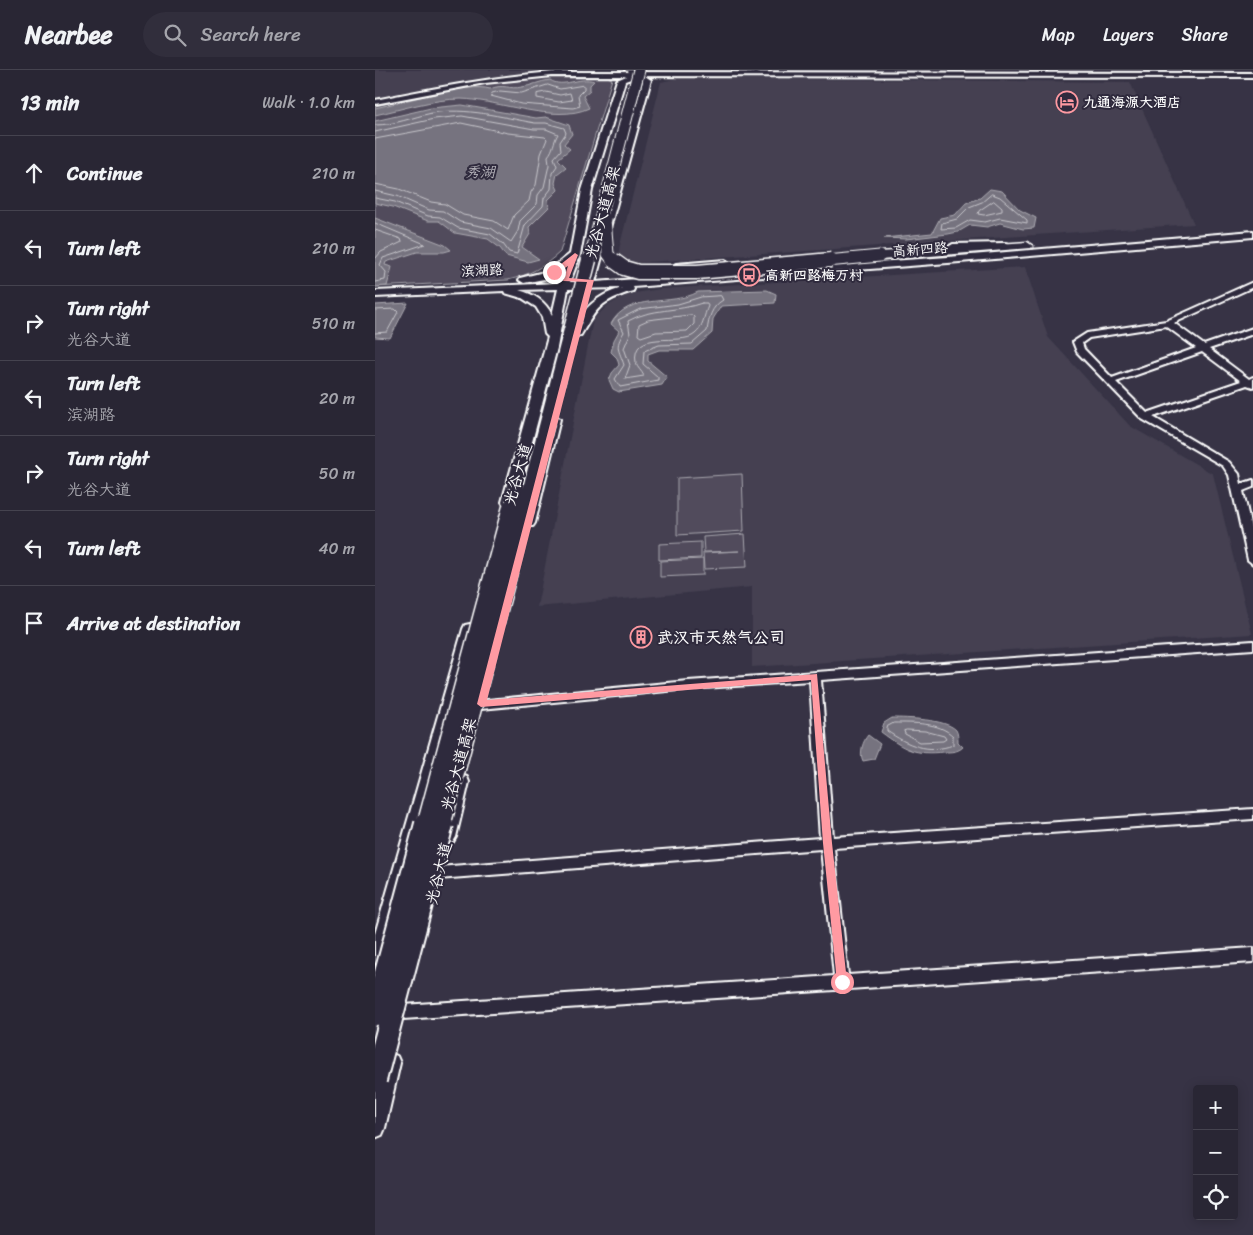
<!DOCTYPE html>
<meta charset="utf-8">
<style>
:root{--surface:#292634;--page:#312e3c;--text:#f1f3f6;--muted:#a5a5ac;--line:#45434f}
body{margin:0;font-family:Sriracha,"LXGW WenKai TC",sans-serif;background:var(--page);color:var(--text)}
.controls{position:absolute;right:15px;bottom:15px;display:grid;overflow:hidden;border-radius:5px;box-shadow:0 2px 12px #0003}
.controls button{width:45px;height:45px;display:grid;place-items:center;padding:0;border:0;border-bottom:1px solid var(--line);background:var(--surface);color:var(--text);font:25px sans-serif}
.stop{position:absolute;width:15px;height:15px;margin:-11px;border:4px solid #ff9aa2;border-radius:50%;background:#fff}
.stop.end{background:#ff9aa2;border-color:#fff;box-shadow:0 1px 5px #0008}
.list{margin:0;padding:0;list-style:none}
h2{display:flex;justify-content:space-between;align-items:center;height:65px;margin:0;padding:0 20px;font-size:21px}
h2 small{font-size:16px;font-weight:400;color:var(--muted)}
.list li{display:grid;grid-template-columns:32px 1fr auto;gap:15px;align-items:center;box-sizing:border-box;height:75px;padding:0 20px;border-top:1px solid var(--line)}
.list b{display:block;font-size:19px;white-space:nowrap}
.list p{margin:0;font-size:16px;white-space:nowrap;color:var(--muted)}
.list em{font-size:16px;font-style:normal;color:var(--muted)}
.icon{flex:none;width:28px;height:28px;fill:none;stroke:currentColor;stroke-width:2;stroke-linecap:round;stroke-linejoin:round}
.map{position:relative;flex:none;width:878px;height:1165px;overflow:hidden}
header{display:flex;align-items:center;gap:30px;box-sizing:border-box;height:70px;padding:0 25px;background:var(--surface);border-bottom:1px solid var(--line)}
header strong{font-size:24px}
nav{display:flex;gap:28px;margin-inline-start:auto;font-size:18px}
.search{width:350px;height:45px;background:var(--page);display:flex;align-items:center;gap:12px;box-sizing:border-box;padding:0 18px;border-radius:28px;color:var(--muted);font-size:19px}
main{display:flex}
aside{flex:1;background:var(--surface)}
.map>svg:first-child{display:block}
</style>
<header>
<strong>Nearbee</strong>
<div class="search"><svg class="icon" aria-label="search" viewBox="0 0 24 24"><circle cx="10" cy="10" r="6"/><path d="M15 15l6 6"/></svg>Search here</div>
<nav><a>Map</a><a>Layers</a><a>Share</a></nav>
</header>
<main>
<aside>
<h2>13 min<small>Walk · 1.0 km</small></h2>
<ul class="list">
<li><svg class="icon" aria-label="ahead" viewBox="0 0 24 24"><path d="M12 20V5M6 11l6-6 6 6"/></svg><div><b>Continue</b></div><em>210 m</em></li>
<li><svg class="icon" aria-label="left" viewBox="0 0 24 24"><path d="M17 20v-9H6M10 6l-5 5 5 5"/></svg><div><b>Turn left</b></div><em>210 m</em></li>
<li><svg class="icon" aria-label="right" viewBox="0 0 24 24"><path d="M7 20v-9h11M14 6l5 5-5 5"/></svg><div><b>Turn right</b><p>光谷大道</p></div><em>510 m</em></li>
<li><svg class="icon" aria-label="left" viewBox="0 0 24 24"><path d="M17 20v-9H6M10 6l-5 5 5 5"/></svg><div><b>Turn left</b><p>滨湖路</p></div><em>20 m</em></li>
<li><svg class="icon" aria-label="right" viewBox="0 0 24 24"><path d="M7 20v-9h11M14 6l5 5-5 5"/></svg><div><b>Turn right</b><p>光谷大道</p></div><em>50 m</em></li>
<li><svg class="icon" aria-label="left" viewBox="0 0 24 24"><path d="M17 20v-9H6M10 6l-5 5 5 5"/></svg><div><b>Turn left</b></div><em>40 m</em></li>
<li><svg class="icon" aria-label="arrive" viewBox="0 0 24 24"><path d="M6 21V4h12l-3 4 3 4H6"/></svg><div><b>Arrive at destination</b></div></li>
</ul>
</aside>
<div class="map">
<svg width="878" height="1165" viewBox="0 0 878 1165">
<rect width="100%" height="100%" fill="#373345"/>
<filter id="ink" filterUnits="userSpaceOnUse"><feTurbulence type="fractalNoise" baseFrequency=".02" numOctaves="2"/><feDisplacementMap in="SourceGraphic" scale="10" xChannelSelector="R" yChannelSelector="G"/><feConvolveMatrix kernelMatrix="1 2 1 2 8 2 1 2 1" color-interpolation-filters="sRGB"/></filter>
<g filter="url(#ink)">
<path fill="#444051" d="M0,0H235L232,7H171L139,10L0,36Z
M284,0H878V2L668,4Z
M303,8L755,12L819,154L259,193L243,186L245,175L286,12Z
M650,197L673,267L755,356L838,404L877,564L377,597V517L162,537L218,250L232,236L253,224L285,219Z"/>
<path fill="#514c5c" stroke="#a8a6ae" d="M171,7H232L237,9L185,182C169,197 154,205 133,210L0,217V36L109,14Z
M367,404L369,461L302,465V408Z
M370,464L372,497L329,499L328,483L365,481L329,482L328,467Z
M326,472V488L284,490V474Z
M328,489V505L285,507V491Z"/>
<path fill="#76737f" stroke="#adabb2" d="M175,10C188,19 204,6 219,11L215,15V20L208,26L214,38C180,54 124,30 86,29C58,29 28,39 0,45V38C24,33 94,12 115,19C129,13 134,20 147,17C156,16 165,11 175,10Z
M87,35L161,48L171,47L194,55L197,64L189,74L195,79L183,89L191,97L182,104L180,113L183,120L173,130L174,137L154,157L155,164L147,177L164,189L153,192L131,186L125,178L113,169L80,163L64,151H53L18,137L0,133V51L56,38Z
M615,119L627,121L645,140L661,148L659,158L648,159L625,153L612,157L595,155L583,162L573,164L531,169L509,168L557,163L565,148L580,145L591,133L605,128Z
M0,148L70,175L76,180L69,182H42L11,192L10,195L17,197L12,216L0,217Z
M392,220L401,224L400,233L346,236L338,249L337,263L318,280H284L273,284V291L292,307L287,315L244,322L238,319L234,310L237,303L244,295L242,288L236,282L239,270L244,261L236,254C253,222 296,237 323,222Z
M33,233L15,268L0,267V235Z
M517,648C531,648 571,649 581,660C583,663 583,668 583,672L588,677C583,682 576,682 569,682C539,685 530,680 506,662L509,653Z
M493,665L505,674L499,689L488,691C484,683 488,671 493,665Z"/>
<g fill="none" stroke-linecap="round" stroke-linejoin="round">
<path stroke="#c8c7cc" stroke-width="1" d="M173,15L185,19L209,15V19L203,25L205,36L198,38L146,34L116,26L117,23L125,21L146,23Z
M171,22L185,25L195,23L197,30L184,32L162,28V24Z
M0,55C20,55 38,47 57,43C91,37 126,47 160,53H171L189,58L191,63L185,72L186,80L179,88L182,96L177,103L176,119L169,128L168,136L150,155L142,184L134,182L128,174L115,164L83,158L65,147L53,146L20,132L0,128
M0,62L59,49L87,46L159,59H171L183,64C178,72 179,79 173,86L174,95L169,117L163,125L162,134L145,151L143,161L136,172L116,158L85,152L68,141L54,140L22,126L0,121
M0,69L86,53L133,63L170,67L172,69L166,84L161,115L156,122L154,131L139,145L133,160L119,151L88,145L70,134L56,132L24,119L0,114
M617,124L625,127L652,150V153L625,148L610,152L595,150L581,158L566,159L567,153L582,149L594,137L607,132Z
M619,131L627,138V141L609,145L603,144L604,141Z
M0,153L50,174L8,188L5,195L11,202L10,210L0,212
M0,160L26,169L27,172L6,182L0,189
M346,226L348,230C336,237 334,248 332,261L317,274L284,275L269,281L268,294L283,307V310L245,317L240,309L249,295C244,279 239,278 249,262L243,250L265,239L303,234L326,227Z
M327,233H332L333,236C329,245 328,258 320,264C306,277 255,257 261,293C262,298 267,301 269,306L250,309L255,295L249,278L255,264L253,251C276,238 303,242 327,233Z
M0,240L20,239L23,242L12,262L0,263
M317,245L319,247V254L312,261L281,262L266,267L263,265L264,254L273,250Z
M519,653C538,653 564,652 578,666V675C554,684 532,675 512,661V657Z
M532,660L550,661L569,666L571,669L568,671L545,672L530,664L529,661Z"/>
<g stroke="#fff" stroke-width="4">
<path id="minor" d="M177,2L878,3V7L177,6L110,13L0,34V30C59,18 117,7 177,2Z
M878,212V217L799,253L829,275L878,258V264L834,279L874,309L878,307V317L872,315L778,347L854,392L864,404L866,414L878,410V417L868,421L878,467V494L873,490L854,405L848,396L767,349L702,282L698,272L712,263L791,251ZM791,256L821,278L737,308L709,279L707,273L714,268ZM827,282L866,311L772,343L741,312Z
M878,571V579L446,610L458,767L878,739V749L459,778L473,905L878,878V892L28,949L23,947L21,942L23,937L28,935L459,906L446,779L63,809L58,807L56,803L58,799L63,797L445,768L435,611L313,619L106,639L102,637L100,634L102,631L313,611Z"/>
</g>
<g stroke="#fff" stroke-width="4">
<path id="major" d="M250,0H269L267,4L276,10L220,212L573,187L878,161V167L573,193L258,217L259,219L258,221C225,231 222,238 206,265L202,266L196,263C207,239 222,225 247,218L193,219L182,278L141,432L139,435H129L127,432L173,267L170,264L167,247L161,237L147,228L130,223L129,221L0,227V221L184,213L189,200L174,208L149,213L144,210L145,208L173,201L195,184L207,120L242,10L256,4ZM262,7L268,11L212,212H195L205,185L217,120L250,11ZM183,219L177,245C170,231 159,224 144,220Z
M630,173L634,174V178L578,180L573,177L578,174Z
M350,190L355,193L354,195L301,200L296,197L301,194Z
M179,345L185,349L160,453L158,456H148L146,453L173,349Z
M95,554L100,555L102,559L9,897L7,903L0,906V864L88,559L90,555Z
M86,705L92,707L94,712L81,767L78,772L72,774L66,772L63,767L78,712L80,707Z
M15,983L22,986L25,993L10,1058L7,1065L0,1068V1014L8,986Z"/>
</g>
<g stroke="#fff" stroke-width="3">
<path id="highway" d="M652,172L658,176L656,178L505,190L499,186L505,182Z"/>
</g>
<use href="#minor" fill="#2f2a3d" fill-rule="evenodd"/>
<use href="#major" fill="#2f2a3d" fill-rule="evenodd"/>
<use href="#highway" fill="#2f2a3d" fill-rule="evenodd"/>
<g stroke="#fff" stroke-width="13" stroke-linecap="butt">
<path id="highway-bridge-far3" d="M230,149L233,184L239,192
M214,192L264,0
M441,192L505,186"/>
</g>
<g stroke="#fff" stroke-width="17" stroke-linecap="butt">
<path id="highway-bridge-far2" d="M238,190L249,198L263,202H322L456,190
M137,438L142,420
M150,438L214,190"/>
</g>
<g stroke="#fff" stroke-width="21" stroke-linecap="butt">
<path id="highway-bridge-far1" d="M51,756L137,437
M66,756L150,437"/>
</g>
<g stroke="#fff" stroke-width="26" stroke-linecap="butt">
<path id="highway-bridge" d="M0,944L51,754
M0,1010L67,754"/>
</g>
<use href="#highway-bridge-far3" stroke="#2f2a3d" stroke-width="11"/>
<use href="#highway-bridge-far2" stroke="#2f2a3d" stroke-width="14"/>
<use href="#highway-bridge-far1" stroke="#2f2a3d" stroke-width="18"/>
<use href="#highway-bridge" stroke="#2f2a3d" stroke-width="22"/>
</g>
</g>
<path fill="#ff9aa2" d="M200,183L203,185L194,208L219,210L112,630L442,604L457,773L472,912L467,917L462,912L448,773L436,610L106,637L102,634L212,212L188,211L193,196L181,204L176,202Z"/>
<defs>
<g id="hotel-ring" transform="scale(1.125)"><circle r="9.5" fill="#2f2a3d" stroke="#ff9aa2" stroke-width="1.5"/><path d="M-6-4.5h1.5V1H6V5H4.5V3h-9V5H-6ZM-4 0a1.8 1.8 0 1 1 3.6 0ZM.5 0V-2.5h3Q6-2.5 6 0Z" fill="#ff9aa2"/></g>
<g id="bus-ring" transform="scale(1.125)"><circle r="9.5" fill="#2f2a3d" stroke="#ff9aa2" stroke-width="1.5"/><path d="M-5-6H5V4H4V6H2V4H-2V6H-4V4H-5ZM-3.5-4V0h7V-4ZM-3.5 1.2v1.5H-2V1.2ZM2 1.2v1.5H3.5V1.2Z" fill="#ff9aa2"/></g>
<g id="building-ring" transform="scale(1.125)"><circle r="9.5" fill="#2f2a3d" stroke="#ff9aa2" stroke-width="1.5"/><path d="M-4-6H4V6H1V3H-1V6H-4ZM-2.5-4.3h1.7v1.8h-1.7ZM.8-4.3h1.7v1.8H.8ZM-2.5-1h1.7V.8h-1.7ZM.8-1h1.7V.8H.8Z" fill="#ff9aa2"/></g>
</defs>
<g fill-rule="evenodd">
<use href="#hotel-ring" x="692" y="32"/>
<use href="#bus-ring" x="374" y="205"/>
<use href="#building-ring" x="266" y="567"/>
</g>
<g text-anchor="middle" stroke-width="4" stroke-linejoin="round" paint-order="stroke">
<g font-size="14" font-weight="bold" fill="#fff" stroke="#2f2a3d" text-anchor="start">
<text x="708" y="37">九通海源大酒店</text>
<text x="390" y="210">高新四路梅万村</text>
</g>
<g font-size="14" fill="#fff" stroke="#2f2a3d">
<text transform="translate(545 179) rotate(-4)" y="5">高新四路</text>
<text transform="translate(107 200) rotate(-3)" y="5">滨湖路</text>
</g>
<g font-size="15" font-style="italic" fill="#b4b2b9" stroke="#2f2a3d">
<text x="105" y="107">秀湖</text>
</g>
<g font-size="16" fill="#fff" stroke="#2f2a3d">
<text transform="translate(227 142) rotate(-75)" y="6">光谷大道高架</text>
<text transform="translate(142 404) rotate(-74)" y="6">光谷大道</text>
<text transform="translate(83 694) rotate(-75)" y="6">光谷大道高架</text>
<text transform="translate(63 803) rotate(-76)" y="6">光谷大道</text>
</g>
<g font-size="16" font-weight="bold" fill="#fff" stroke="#2f2a3d" text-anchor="start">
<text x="282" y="573">武汉市天然气公司</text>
</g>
</g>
</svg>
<div class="controls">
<button>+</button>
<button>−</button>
<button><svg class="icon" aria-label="locate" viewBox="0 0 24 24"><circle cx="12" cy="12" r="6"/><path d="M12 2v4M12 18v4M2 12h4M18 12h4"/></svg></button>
</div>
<div class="stop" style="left:467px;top:912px"></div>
<div class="stop end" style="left:179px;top:202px"></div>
</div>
</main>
